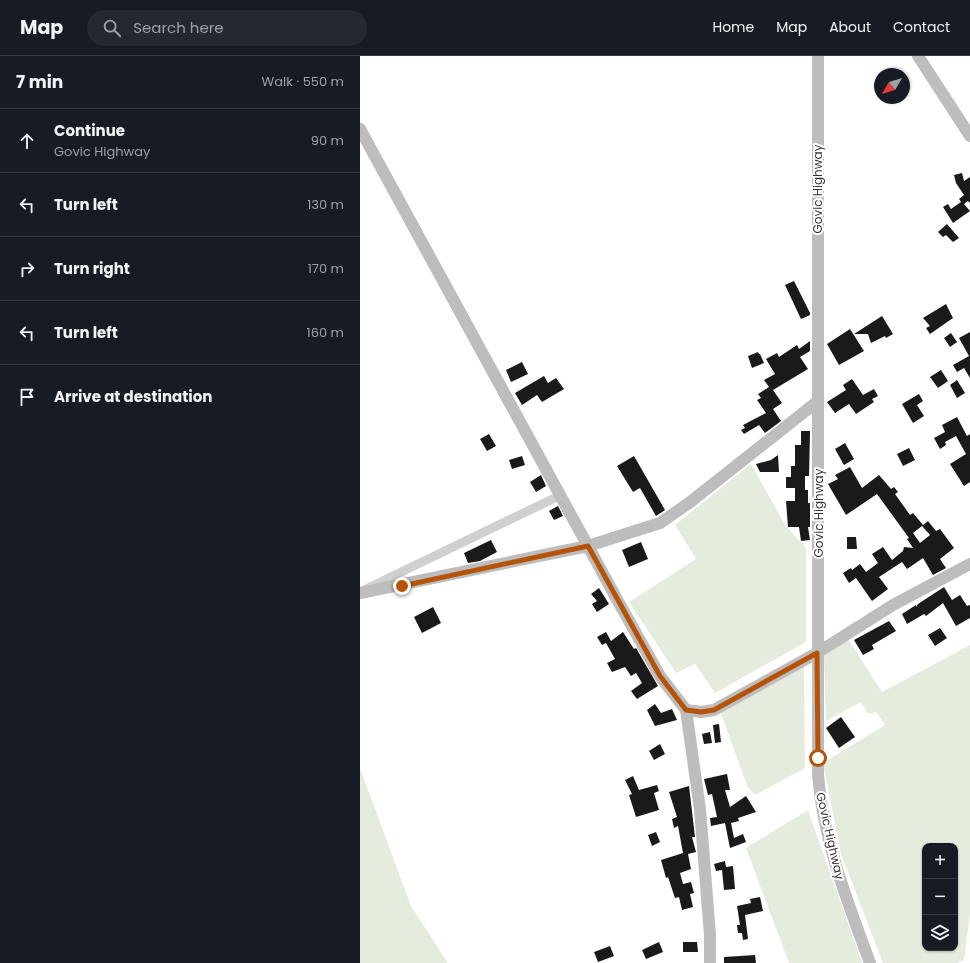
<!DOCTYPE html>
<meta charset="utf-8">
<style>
:root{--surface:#171b24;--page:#242831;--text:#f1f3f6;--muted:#9ea1a6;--line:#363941}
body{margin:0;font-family:Poppins,sans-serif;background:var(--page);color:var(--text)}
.controls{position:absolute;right:12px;bottom:12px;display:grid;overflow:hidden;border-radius:8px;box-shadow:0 1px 3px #0004}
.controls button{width:36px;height:36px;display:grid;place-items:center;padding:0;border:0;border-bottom:1px solid var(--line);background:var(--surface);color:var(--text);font:20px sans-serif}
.compass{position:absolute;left:514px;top:12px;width:36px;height:36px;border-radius:50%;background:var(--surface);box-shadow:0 1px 3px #0004;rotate:232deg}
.stop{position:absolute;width:12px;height:12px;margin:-9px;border:3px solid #b45309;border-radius:50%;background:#fff}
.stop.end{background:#b45309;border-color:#fff;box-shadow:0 1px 4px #0008}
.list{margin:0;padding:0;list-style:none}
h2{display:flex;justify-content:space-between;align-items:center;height:52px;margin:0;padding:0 16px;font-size:17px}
h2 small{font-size:13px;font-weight:400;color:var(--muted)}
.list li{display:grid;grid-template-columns:26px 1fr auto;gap:12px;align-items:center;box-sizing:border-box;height:64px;padding:0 16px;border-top:1px solid var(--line)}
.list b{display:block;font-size:15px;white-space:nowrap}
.list p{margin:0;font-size:13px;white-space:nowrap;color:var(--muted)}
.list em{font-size:13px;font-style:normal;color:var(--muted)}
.icon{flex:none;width:22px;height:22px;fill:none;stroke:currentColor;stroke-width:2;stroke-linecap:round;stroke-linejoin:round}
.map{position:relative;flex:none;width:610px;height:907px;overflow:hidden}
header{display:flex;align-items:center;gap:24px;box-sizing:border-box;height:56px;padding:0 20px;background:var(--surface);border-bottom:1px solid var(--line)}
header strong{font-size:19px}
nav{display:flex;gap:22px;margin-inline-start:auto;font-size:14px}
.search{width:280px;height:36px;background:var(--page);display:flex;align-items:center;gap:10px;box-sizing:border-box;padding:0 14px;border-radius:22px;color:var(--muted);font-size:15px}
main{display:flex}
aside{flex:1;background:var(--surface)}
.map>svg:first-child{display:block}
</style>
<header>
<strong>Map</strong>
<div class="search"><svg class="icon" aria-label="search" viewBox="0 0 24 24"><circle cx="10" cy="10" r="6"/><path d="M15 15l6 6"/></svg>Search here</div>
<nav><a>Home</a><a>Map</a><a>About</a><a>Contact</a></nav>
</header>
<main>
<aside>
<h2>7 min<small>Walk · 550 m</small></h2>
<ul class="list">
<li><svg class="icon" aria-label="ahead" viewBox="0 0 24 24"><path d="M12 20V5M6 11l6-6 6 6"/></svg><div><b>Continue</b><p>Govic Highway</p></div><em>90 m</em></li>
<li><svg class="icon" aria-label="left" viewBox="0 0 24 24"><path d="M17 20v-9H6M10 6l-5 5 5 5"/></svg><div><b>Turn left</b></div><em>130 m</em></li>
<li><svg class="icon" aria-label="right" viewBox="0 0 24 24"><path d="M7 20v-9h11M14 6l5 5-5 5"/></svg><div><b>Turn right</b></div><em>170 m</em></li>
<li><svg class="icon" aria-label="left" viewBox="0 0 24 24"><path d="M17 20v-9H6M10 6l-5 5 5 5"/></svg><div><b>Turn left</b></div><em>160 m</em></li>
<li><svg class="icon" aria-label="arrive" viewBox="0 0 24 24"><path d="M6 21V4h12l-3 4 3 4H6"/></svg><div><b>Arrive at destination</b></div></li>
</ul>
</aside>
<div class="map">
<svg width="610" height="907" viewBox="0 0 610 907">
<rect width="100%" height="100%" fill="#fff"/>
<path fill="#e5ecde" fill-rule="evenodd" d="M391,408L426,470L446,492V586L355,637L335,608L316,617L269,546L336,503L315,469Z
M488,583L522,636L610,589V857L604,904L597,907H523L481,798L463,707L525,669L516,656L508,658L501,646L466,665L464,599ZM565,790H595V892H565Z
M444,611L445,712L395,739L388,732L360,655Z
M0,712L51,850L88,907H0Z
M448,754L502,907H429L386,792Z"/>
<path fill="#1a1a1a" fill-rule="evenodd" d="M602,117L604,125L610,121V147L608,145L604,148L610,155L593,167L583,151L588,148L591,153L601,146L599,143L604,139L596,127L594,119Z
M587,168L599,182L593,186L586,179L583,181L578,176Z
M434,225L450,257V259L441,263L425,229Z
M586,248L593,262L570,278L566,272L570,270L563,262Z
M522,260L533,278L526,282L525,280L511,287L508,278H494Z
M490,273L504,295L479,309L467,288Z
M610,276V322L604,312L597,316L593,309L609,300L599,282Z
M591,277L597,286L590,291L584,282Z
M450,285V295L440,301L448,313L413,334L422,347L413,353L421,365L405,377L399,369L384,378L381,374L385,372L383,369L406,357L397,344L401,342L398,338L409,331L404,324L415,318L406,303L417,297L419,301L437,289L439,293Z
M398,296L399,298H400L404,307L392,312L388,300Z
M162,306L168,318L151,326L146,314Z
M581,314L588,325L578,332L570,321Z
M184,320L188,327L196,322L204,333L182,346L177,339L162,349L155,337Z
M492,323L503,339L514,333L518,340L512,343L514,346L496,358L489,348L475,357L467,346L486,334L483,329Z
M597,324L605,337L597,342L590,329Z
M559,338L563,345L557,349L564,360L553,367L542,348Z
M597,361L607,380L610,378V426L604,430L590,408L606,398L596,380L585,386L586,389L580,393L574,382L585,376L582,369Z
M441,375H450V377L449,420H445V434H448V447H450V471H448L450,484L441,485L439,471H428L426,445H435V432H426V421H431V410H435V389H441Z
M129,378L136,390L127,395L120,383Z
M485,387L494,403L484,409L475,393Z
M549,392L555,404L543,410L537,398Z
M418,399L419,416H400L396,408L411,404Z
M162,400L165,409L152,413L149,404Z
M274,400L305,454L296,460L280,432L273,436L257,410Z
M490,411L502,432L519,419L531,433L534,431L538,436L535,438L550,459L553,457L563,469L568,465L576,475L580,473L594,492L580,503L586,512L573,519L563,502L547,513L542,506L519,521L528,533L512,545L496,522L489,527L483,517L491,512L492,514L500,508L506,516L518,507L512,498L523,491L532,504L543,495L544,491L553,492L547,483L549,482L517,438L486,459L468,428L478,423L475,419ZM562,470L570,479L560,487L553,477Z
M181,419L186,430L176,436L170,426Z
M198,450L203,460L194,464L189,455Z
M487,481H496L497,493H487Z
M131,484L137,496L120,505L108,507L104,497Z
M281,486L288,503L269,511L262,494Z
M584,531L592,544L600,539L607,550L610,549V562L596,570L583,547L566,560L564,558L547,568L542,558L556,549V551L558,548Z
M239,532L249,548L237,556L232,548L237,545L231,538Z
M73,551L81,567L62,577L54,561Z
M529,565L536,575L512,589L514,593L503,599L494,584Z
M580,572L587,582L575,590L568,579Z
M246,576L251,585L263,576L274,593L276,592L298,630L277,643L271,635L282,627L276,617L271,620L265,611L252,616L247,607L255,603L246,587L242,589L237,581Z
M295,648L301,657L312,653L317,664L295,670L287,654Z
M481,661L495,681L479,692L466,672Z
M359,668L361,686L355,687L353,669Z
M350,676L352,687L344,688L342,678Z
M300,688L305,698L294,704L289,695Z
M367,718L370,734H365L370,751L386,740L396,756L378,762L379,765L371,767L374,782L383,778L386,786L370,792L365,767L351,770L350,762L357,761L352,738L348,739L344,723Z
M273,720L279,734L297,729L299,735L294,737L299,754L276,761L269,739L272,738L265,724Z
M329,730L335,781H332L336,796L328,798L331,813L320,817L323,828L331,826L334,837L330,838L333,851L322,854L319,841L315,842L308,821L306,822L301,804L323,797L318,770L314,772L312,763L317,761L309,736Z
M296,776L300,786L292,790L288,779Z
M365,805L366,811L373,810L375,833L364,834L362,814L356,815L354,808Z
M400,841L403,855L385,859L388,883L383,884L382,877H378L377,869H380L377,850L391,847L390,843Z
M299,886L303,896L286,903L282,894Z
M323,886H337L338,896H323Z
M250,890L254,900L238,906L234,896Z
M395,899L396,907H364V901Z"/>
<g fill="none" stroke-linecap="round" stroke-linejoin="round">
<path stroke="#d0d0d0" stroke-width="9" d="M6,533L201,439"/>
<path stroke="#bdbdbd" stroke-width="12" d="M458,0V719C463,784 488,847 510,907
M558,0L610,80
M0,73L259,547L300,620L326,654L340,753L350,879V907
M0,537L228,490L300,467L329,447L458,345
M326,654L341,656L354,654L457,597L533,549L610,508"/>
</g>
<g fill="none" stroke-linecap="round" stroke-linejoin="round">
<path stroke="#b45309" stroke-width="5" d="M42,530L228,490L300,620L326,654L341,656L354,654L457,597L458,702"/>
</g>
<g text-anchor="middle" stroke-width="4" stroke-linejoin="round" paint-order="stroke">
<g font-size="12" fill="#333" stroke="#fff">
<text transform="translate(458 133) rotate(-90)" y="4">Govic Highway</text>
<text transform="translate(459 457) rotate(-90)" y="4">Govic Highway</text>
<text transform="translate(470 780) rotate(77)" y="4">Govic Highway</text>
</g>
</g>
</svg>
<div class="controls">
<button>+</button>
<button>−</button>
<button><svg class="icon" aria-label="layers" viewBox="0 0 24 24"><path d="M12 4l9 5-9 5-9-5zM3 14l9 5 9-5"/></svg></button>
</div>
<svg class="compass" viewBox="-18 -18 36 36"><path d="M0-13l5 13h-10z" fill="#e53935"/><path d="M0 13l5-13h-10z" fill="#9ea1a6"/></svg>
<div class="stop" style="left:458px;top:702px"></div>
<div class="stop end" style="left:42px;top:530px"></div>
</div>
</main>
